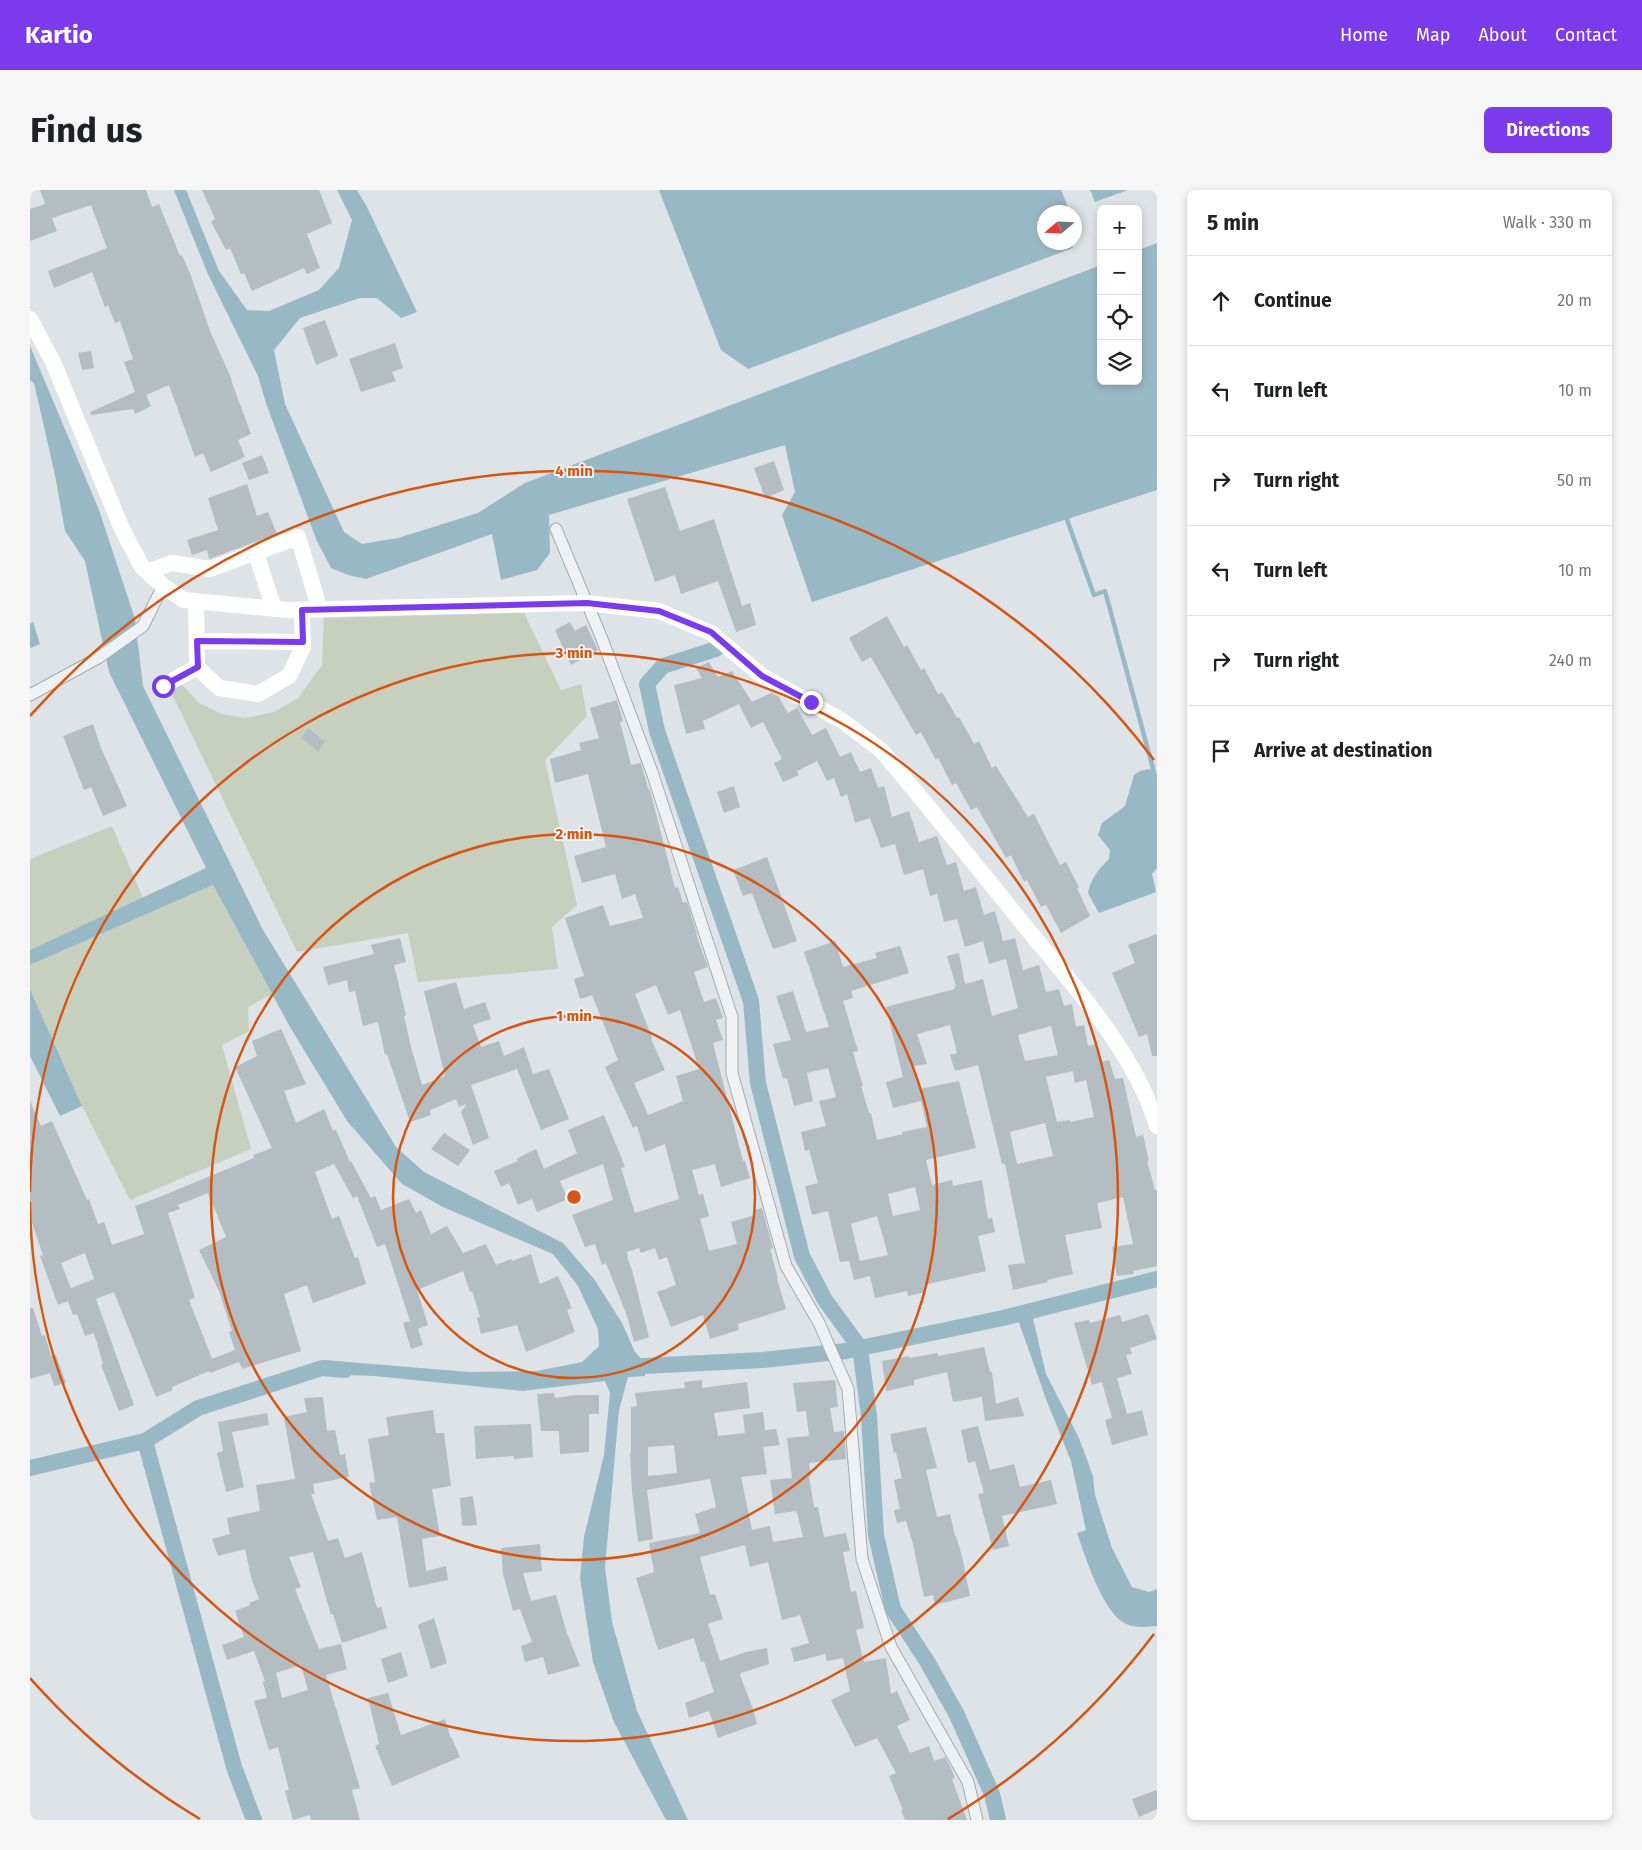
<!DOCTYPE html>
<meta charset="utf-8">
<style>
:root{--surface:#fff;--page:#f6f6f6;--text:#202124;--muted:#757577;--line:#e0e0e0;--accent:#7c3aed}
body{margin:0;font-family:"Fira Sans",sans-serif;background:var(--page);color:var(--text)}
.controls{position:absolute;right:15px;top:15px;display:grid;overflow:hidden;border-radius:8px;box-shadow:0 2px 8px #0003}
.controls button{width:45px;height:45px;display:grid;place-items:center;padding:0;border:0;border-bottom:1px solid var(--line);background:var(--surface);color:var(--text);font:25px sans-serif}
.compass{position:absolute;left:1007px;top:15px;width:45px;height:45px;border-radius:50%;background:var(--surface);box-shadow:0 2px 8px #0003;rotate:251deg}
.stop{position:absolute;width:15px;height:15px;margin:-11px;border:4px solid #7c3aed;border-radius:50%;background:#fff}
.stop.end{background:#7c3aed;border-color:#fff;box-shadow:0 1px 5px #0008}
.list{margin:0;padding:0;list-style:none}
h2{display:flex;justify-content:space-between;align-items:center;height:65px;margin:0;padding:0 20px;font-size:21px}
h2 small{font-size:16px;font-weight:400;color:var(--muted)}
.list li{display:grid;grid-template-columns:32px 1fr auto;gap:15px;align-items:center;box-sizing:border-box;height:90px;padding:0 20px;border-top:1px solid var(--line)}
.list b{display:block;font-size:19px;white-space:nowrap}
.list em{font-size:16px;font-style:normal;color:var(--muted)}
.icon{flex:none;width:28px;height:28px;fill:none;stroke:currentColor;stroke-width:2;stroke-linecap:round;stroke-linejoin:round}
.map{position:relative;flex:none;width:1127px;height:1630px;overflow:hidden;border-radius:8px}
header{display:flex;align-items:center;gap:30px;box-sizing:border-box;height:70px;padding:0 25px;background:var(--accent);color:#fff}
header strong{font-size:24px}
nav{display:flex;gap:28px;margin-inline-start:auto;font-size:18px}
.intro{display:flex;align-items:center;justify-content:space-between;box-sizing:border-box;height:120px;padding:0 30px}
h1{margin:0;font-size:35px}
.button{padding:12px 22px;border-radius:8px;background:var(--accent);color:#fff;font-size:18px;font-weight:700}
main{display:flex;gap:30px;padding:0 30px}
aside{flex:1;background:var(--surface);border-radius:8px;box-shadow:0 2px 8px #0003}
.map>svg:first-child{display:block}
</style>
<header>
<strong>Kartio</strong>
<nav><a>Home</a><a>Map</a><a>About</a><a>Contact</a></nav>
</header>
<div class="intro"><h1>Find us</h1><a class="button">Directions</a></div>
<main>
<div class="map">
<svg width="1127" height="1630" viewBox="0 0 1127 1630">
<rect width="100%" height="100%" fill="#dde3e6"/>
<path fill="#c7d0be" d="M494,423L531,500L551,494L557,526L515,570L547,715L522,737L528,779L388,792L378,743L267,762L140,500L151,494L169,513L192,524L215,528L244,522L268,508L292,475L294,428Z
M82,636L113,708L0,760V669Z
M183,695L242,804L218,817L219,841L192,855L221,959L100,1010L52,916L0,799V775Z"/>
<path fill="#99b8c5" d="M144,0H156L189,81L217,120L239,121L289,100L309,78L322,30L307,0H327L337,17L387,122L371,128L347,108H330L270,128L244,160L255,214L314,342L332,354L368,348L448,323L495,293L1071,75V191H1108V60L1127,53V300L782,412L752,325L765,302L755,255L519,325L520,363L507,380L471,390L462,344L336,389L318,385L301,378L286,349L236,213L228,186L177,82Z
M629,0H1031L1040,22H1014V52L1042,53L1043,58L718,179L691,160Z
M1060,0H1098L1065,12Z
M0,156L69,320L105,429L113,496L233,740L366,957L394,982L533,1053L564,1089L592,1133L605,1162L615,1173V1186L598,1187L589,1220L575,1377L582,1432L607,1521L658,1630H636L584,1532L563,1472L550,1388L554,1347L574,1265L580,1203L575,1191L492,1201L345,1186L294,1184V1170L439,1182L507,1181L552,1172L569,1156L568,1139L548,1096L523,1064L413,1017L372,994L317,931L260,837L183,695L0,775V760L176,678L79,482L55,371L35,341L25,285L4,193L0,190Z
M3,432L10,454L0,458V434Z
M1119,579L1127,584V678L1122,684L1126,702L1069,723L1058,703C1061,688 1068,680 1079,669L1080,660L1068,645L1072,633L1095,616L1104,585L1110,581Z
M0,799L52,916L30,926L0,866Z
M1001,1120L1016,1184L1049,1248L1063,1286L1065,1305L1082,1358L1102,1397L1119,1402L1127,1399V1436C1117,1437 1105,1438 1096,1434C1072,1422 1056,1368 1047,1343L1056,1340L1041,1271L1016,1209L986,1124Z"/>
<g fill="none" stroke-linecap="round" stroke-linejoin="round">
<path stroke="#99b8c5" stroke-width="4.5" d="M1035,324L1064,405L1075,401L1124,582"/>
<path stroke="#99b8c5" stroke-width="16" d="M686,459L633,476L617,494L627,541L721,811L728,893L772,1066L795,1110L830,1158L839,1226L846,1345L863,1419L898,1473L927,1525L962,1604L968,1630
M593,1177L733,1170L816,1161L973,1128L1127,1089
M115,1251L168,1218L292,1178L315,1180
M0,1278L115,1251L204,1577L224,1630"/>
</g>
<path fill="#b4bdc2" fill-rule="evenodd" d="M10,0H116L122,17L129,14L150,66L152,65L161,86L180,141L202,190H201L221,244L208,250L215,267L181,282L173,263L165,267L139,195L116,205L121,216L105,224L103,219L61,225L60,222L105,202L94,172L103,169L90,131L85,133L78,115L75,117L62,82L24,98L18,81L77,58L61,15L22,28L27,41L0,51V19L15,14Z
M172,0H289L302,33L277,44L290,78L277,84L274,78L222,101L214,83L211,84L200,58L196,60L181,32L185,29Z
M295,130L308,166L286,175L273,138Z
M365,153L373,178L362,182L366,191L331,202L319,169Z
M61,161L64,178L52,180L48,163Z
M232,265L239,283L219,290L212,273Z
M744,271L754,300L735,308L724,278Z
M217,294L227,326L238,322L247,344L179,369L177,360L162,365L157,350L188,340L178,308Z
M635,297L650,341L684,329L712,416L720,413L726,435L706,442L688,391L651,404L645,385L625,392L597,309Z
M857,426L874,457L877,455L891,480L894,478L908,504L912,502L927,528L929,527L944,554L949,551L962,578L966,576L998,627L1004,624L1030,675L1036,672L1049,697L1047,698L1060,726L1031,743L1016,715L1011,717L997,690L994,692L981,665L976,668L947,617L941,620L926,593L922,595L908,568L906,570L891,542L886,545L841,467L832,472L819,448Z
M540,432L545,441L556,435L568,460L541,475L525,440Z
M679,472L688,487L702,481L722,512L741,503L748,506L758,523L767,518L782,545L796,538L810,567L821,562L830,582L841,578L848,598L854,596L862,627L879,621L889,652L907,646L917,675L926,672L934,701L946,697L954,725L965,721L973,751L985,748L993,780L1009,775L1016,802L1029,799L1034,816L1042,814L1046,837L1054,835L1058,856L1067,854L1070,872L1079,870L1085,889L1093,888L1106,947L1113,945L1119,971H1117L1125,1000H1127V1076L1103,1081L1104,1084L1087,1086L1082,1057L1103,1054L1093,1007L1067,1013L1072,1038L1035,1045L1043,1084L1017,1090L1018,1092L983,1100L978,1075L995,1073L975,974H972L948,875L925,881L920,865L927,863L920,835L887,844L897,874L884,876L890,899L929,891L946,958L896,970L902,995L922,990L923,996L952,990L958,1029L962,1028L965,1042L948,1046L956,1081L894,1095L896,1102L878,1106L877,1101L845,1108L840,1086L824,1090L819,1071L810,1072L798,1021L782,1025L775,996L788,993L779,960L775,961L771,942L796,936L789,911L806,907L798,878L777,883L783,911L764,916L757,888L753,889L743,854L761,850L746,806L763,801L776,842L799,837L774,762L805,751L813,777L847,768L845,763L870,756L879,783L821,801L823,808L813,811L828,861L823,862L833,896H831L839,923H841L847,950L873,944L872,942L897,937L891,911L863,918L856,892L873,887L856,817L925,799L924,797L926,796L917,766L929,763L935,794L953,789L962,826L988,818L976,769L959,774L953,751L935,757L927,729L914,732L907,704L900,706L893,679L874,685L865,654L851,658L840,628L825,633L817,604L811,607L804,588L797,591L787,571L767,581L769,585L753,592L744,573L752,569L733,532L721,538L709,514L673,531L675,539L656,544L644,495L672,488L666,478ZM1021,836L1028,865L995,871L988,845ZM1043,881L1045,893L1056,890L1064,927L1040,932V930L1027,932L1016,887ZM1015,933L1023,966L987,974L980,942ZM885,997L890,1020L863,1026L858,1004ZM847,1026L858,1065L830,1071L821,1034Z
M587,510L593,531L590,532L601,575L611,573L618,598L620,600L645,698L648,697L653,713L657,712L667,744H666L678,777L664,782L674,812L686,808L693,828L686,830L693,850L683,853L713,971H715L720,988L691,997L685,974L662,980L669,1005L673,1004L679,1026L670,1029L679,1061L707,1054L701,1032L725,1025L724,1020L732,1018L743,1058L740,1059L748,1089H747L756,1119L708,1134L709,1140L680,1149L673,1125L641,1137L627,1102L646,1095L637,1067L629,1070L625,1058L611,1063L609,1058L597,1062L598,1067H597L602,1080L619,1147L604,1152L597,1126L576,1073L572,1075L565,1054L555,1057L542,1025L583,1010L573,974L530,991L538,1009L507,1022L502,1009L488,1015L479,993L471,997L464,981L488,971L486,969L506,959L514,979L547,963L538,940L574,925L595,977L591,978L605,1023L649,1009L635,954L615,962L607,936L603,938L575,877L588,870L562,805L550,809L544,789L554,786L535,728L573,715L580,736L613,728L605,704L592,709L585,684L552,693L544,666L576,657L558,584L525,593L520,569L551,560L549,553L569,548L560,518ZM626,795L638,825L650,820L669,879L646,886L653,911L618,925L604,893L635,880L621,849L622,848L605,804Z
M63,534L71,558L97,616L73,626L61,597L54,600L33,546Z
M278,538L295,552L288,561L271,548Z
M704,596L710,617L694,623L687,602Z
M737,667L767,751L743,759L722,703L713,706L703,680Z
M1127,744V866H1122L1117,844L1109,847L1082,783L1105,773L1098,755Z
M370,748L376,772L364,775L376,825L374,826L381,857L392,895L415,886L394,801L426,792L434,819L455,812L461,829L443,835L451,857L469,851L474,866L494,857L503,884L519,879L539,929L511,940L487,879L441,895L459,948L443,955L431,922L437,914L429,917L426,909L400,920L401,925L380,932L357,864L355,865L348,832L333,836L325,801L319,802L317,790L298,795L293,777L344,764L341,755Z
M251,839L276,894L254,901L266,933L294,919L303,941L306,940L320,972L321,971L341,1008L345,1006L351,1020L379,1009L386,1023L391,1020L401,1044L417,1036L433,1063L456,1054L466,1075L481,1069L482,1071L501,1064L510,1094L528,1086L542,1118L537,1120L545,1142L496,1162L487,1135L451,1144L447,1128L450,1127L442,1101L440,1102L433,1081L387,1100L398,1135L388,1139L393,1155L381,1159L373,1133L380,1131L355,1054L347,1057L327,1006L323,1008L304,974L285,982L302,1029L309,1026L325,1068L328,1067L336,1094L283,1113L277,1095L254,1104L271,1161L212,1179L209,1172L180,1183L179,1181L142,1197L143,1200L126,1207L84,1102L66,1109L104,1215L89,1221L71,1175L73,1174L64,1143L55,1146L47,1124L43,1125L38,1111L28,1115L10,1066L13,1065L0,1027V911L11,936L22,931L57,1010L59,1009L68,1034L74,1032L82,1055L114,1044L105,1016L127,1008L224,968L223,965L242,958L205,877L227,866L222,851ZM178,1003L196,1047L169,1060L189,1101L202,1141L199,1142L205,1160L182,1169L159,1110L165,1108L138,1023L150,1019L148,1015ZM55,1063L64,1089L41,1098L31,1073Z
M414,943L440,960L428,976L401,959Z
M0,1118H3L12,1146L15,1145L21,1166L26,1165L36,1193L24,1196L20,1183L0,1189Z
M1118,1124L1127,1149L1100,1158L1102,1164L1096,1165L1102,1184L1087,1188L1097,1224L1112,1220L1118,1245L1082,1255L1075,1230L1082,1228L1072,1192L1062,1195L1044,1133L1059,1130L1060,1133L1090,1125L1092,1132Z
M954,1157L960,1182H962L966,1214L988,1207L994,1226L955,1231L952,1207L923,1212L917,1182L884,1190V1195L856,1201L852,1171L879,1166V1168L908,1163V1166Z
M672,1190V1198L717,1192L720,1218L684,1223L688,1246L715,1243L713,1225L733,1222L735,1240L746,1239L750,1255L733,1257L737,1284L711,1287L722,1340L740,1336L743,1352L773,1347L767,1322L766,1323V1321L745,1324L740,1290L762,1288L757,1248L779,1246L776,1221L767,1222L763,1193L805,1190L808,1217L800,1218L804,1242L814,1241L816,1269L779,1273L781,1286H779L784,1317H788L794,1347L816,1343L820,1361L813,1362L821,1402L826,1401L834,1438L826,1440L834,1472L856,1468L861,1504L867,1501L880,1530L867,1536L880,1563L899,1556L904,1571L915,1567L921,1578L925,1588L922,1589L937,1630H875L871,1621L873,1620L859,1586L866,1583L847,1548L825,1557L801,1510L820,1501L813,1468L797,1471L795,1464L764,1472L761,1458L779,1453L770,1425L752,1430L738,1372L720,1377L715,1355L670,1367L680,1405L685,1404L693,1429L678,1434L690,1471L716,1462L737,1458L739,1474L711,1483L710,1485L723,1519L727,1534L688,1548L679,1521L659,1528L655,1513L684,1502L674,1471L671,1472L664,1448L628,1460L606,1388L624,1382L619,1353L670,1343L665,1324L686,1317L680,1289L617,1300L623,1349L608,1352L602,1301L600,1263H601V1217L607,1216L605,1203L655,1198L654,1192ZM644,1255L647,1283L618,1286V1257Z
M524,1203L525,1208L546,1205H569V1224H559V1262L530,1264L529,1241H511L507,1204Z
M293,1207L297,1241L305,1240L310,1265L315,1264L319,1287L283,1294L285,1304H281L298,1351L308,1348L315,1368L332,1362L347,1418L351,1417L357,1438L312,1453L303,1424L301,1425L283,1362L259,1367L271,1397L265,1399L289,1459L311,1454L317,1479L296,1485L330,1598L322,1600L330,1630H281L280,1625L263,1630L255,1601L259,1600L248,1557L239,1560L224,1511L237,1508L233,1492L235,1491L224,1461L197,1470L192,1455L214,1447L205,1421L220,1415L219,1413L229,1409L221,1387L215,1359L188,1366L182,1349L200,1344L197,1328L230,1321L226,1295L265,1289L254,1227L277,1222L274,1208ZM271,1475L278,1500L252,1508L246,1483Z
M403,1220L406,1243H414L421,1296L402,1299L410,1346L392,1349L396,1381L416,1376L418,1390L379,1398L367,1327L347,1330L339,1293L345,1292L338,1249L359,1245L356,1227Z
M237,1223L239,1235L202,1242L214,1297L196,1302L187,1263L193,1261L188,1232Z
M501,1234L503,1267L484,1269L483,1266L446,1269L444,1236Z
M948,1236L960,1280L984,1274L990,1297L1021,1290L1027,1314L972,1326L979,1356L963,1360L948,1304L954,1303L945,1271L938,1273L931,1240Z
M896,1237L907,1278L896,1280L907,1327L920,1324L925,1346H926L932,1366L940,1406L905,1415L903,1405L894,1407L883,1354L876,1331L867,1333L864,1320L870,1319L864,1290L872,1288L866,1262L864,1263L860,1244Z
M443,1306L447,1335L432,1336L430,1308Z
M510,1354L512,1381L493,1383L501,1411L526,1405L537,1443L550,1476L518,1485L513,1467L495,1472L491,1456L502,1452L490,1419L483,1421L473,1384L471,1358Z
M404,1428L417,1473L401,1479L388,1435Z
M371,1462L378,1486L358,1493L351,1469Z
M358,1503L371,1545L415,1529L421,1549L422,1548L430,1567L362,1596L345,1556L349,1554L338,1508Z
M1127,1600V1619L1109,1627L1102,1609Z"/>
<g fill="none" stroke-linecap="round" stroke-linejoin="round">
<g stroke="#a3abb0" stroke-width="13">
<path id="street" d="M526,339L572,449L622,582L702,827V883L756,1076L789,1133L818,1199L832,1369L861,1457L938,1592L947,1630
M0,505L68,468L113,436L133,396"/>
</g>
<use href="#street" stroke="#eff2f5" stroke-width="11"/>
<path stroke="#fff" stroke-width="16" d="M0,129L23,172L92,339L112,377L133,396L154,410L257,420L557,413L629,421L681,443L732,486L814,532L852,561C901,620 950,680 998,740C1045,797 1106,864 1127,936
M226,363L244,419
M117,382L142,373L180,379L268,347L290,420
M166,411L167,477L189,498L228,504L259,486L273,457L272,420
M167,451L273,452
M133,496L167,477"/>
</g>
<g fill="none" stroke-linecap="round" stroke-linejoin="round">
<path stroke="#7c3aed" stroke-width="6" d="M133,496L168,477L167,451L273,452L272,420L557,413L629,421L681,442L732,486L781,512"/>
</g>
<g fill="none" stroke="#d55511" stroke-width="2.5">
<circle cx="544" cy="1007" r="181"/>
<circle cx="544" cy="1007" r="363"/>
<path d="M0 1002A544 544 0 1 1 0 1012"/>
<path d="M1124 1444A726 726 0 0 1 918 1629M170 1629A726 726 0 0 1 0 1488M0 526A726 726 0 0 1 1124 570"/>
</g>
<circle cx="544" cy="1007" r="8" fill="#d55511" stroke="#ecf1f4" stroke-width="2.5"/>
<g font-size="15" text-anchor="middle" font-weight="bold" fill="#d55511" stroke="#ecf1f4" stroke-width="4" stroke-linejoin="round" paint-order="stroke">
<text x="544" y="286">4 min</text>
<text x="544" y="468">3 min</text>
<text x="544" y="649">2 min</text>
<text x="544" y="831">1 min</text>
</g>
</svg>
<div class="controls">
<button>+</button>
<button>−</button>
<button><svg class="icon" aria-label="locate" viewBox="0 0 24 24"><circle cx="12" cy="12" r="6"/><path d="M12 2v4M12 18v4M2 12h4M18 12h4"/></svg></button>
<button><svg class="icon" aria-label="layers" viewBox="0 0 24 24"><path d="M12 4l9 5-9 5-9-5zM3 14l9 5 9-5"/></svg></button>
</div>
<svg class="compass" viewBox="-18 -18 36 36"><path d="M0-13l5 13h-10z" fill="#e53935"/><path d="M0 13l5-13h-10z" fill="#757577"/></svg>
<div class="stop" style="left:133px;top:496px"></div>
<div class="stop end" style="left:781px;top:512px"></div>
</div>
<aside>
<h2>5 min<small>Walk · 330 m</small></h2>
<ul class="list">
<li><svg class="icon" aria-label="ahead" viewBox="0 0 24 24"><path d="M12 20V5M6 11l6-6 6 6"/></svg><div><b>Continue</b></div><em>20 m</em></li>
<li><svg class="icon" aria-label="left" viewBox="0 0 24 24"><path d="M17 20v-9H6M10 6l-5 5 5 5"/></svg><div><b>Turn left</b></div><em>10 m</em></li>
<li><svg class="icon" aria-label="right" viewBox="0 0 24 24"><path d="M7 20v-9h11M14 6l5 5-5 5"/></svg><div><b>Turn right</b></div><em>50 m</em></li>
<li><svg class="icon" aria-label="left" viewBox="0 0 24 24"><path d="M17 20v-9H6M10 6l-5 5 5 5"/></svg><div><b>Turn left</b></div><em>10 m</em></li>
<li><svg class="icon" aria-label="right" viewBox="0 0 24 24"><path d="M7 20v-9h11M14 6l5 5-5 5"/></svg><div><b>Turn right</b></div><em>240 m</em></li>
<li><svg class="icon" aria-label="arrive" viewBox="0 0 24 24"><path d="M6 21V4h12l-3 4 3 4H6"/></svg><div><b>Arrive at destination</b></div></li>
</ul>
</aside>
</main>
